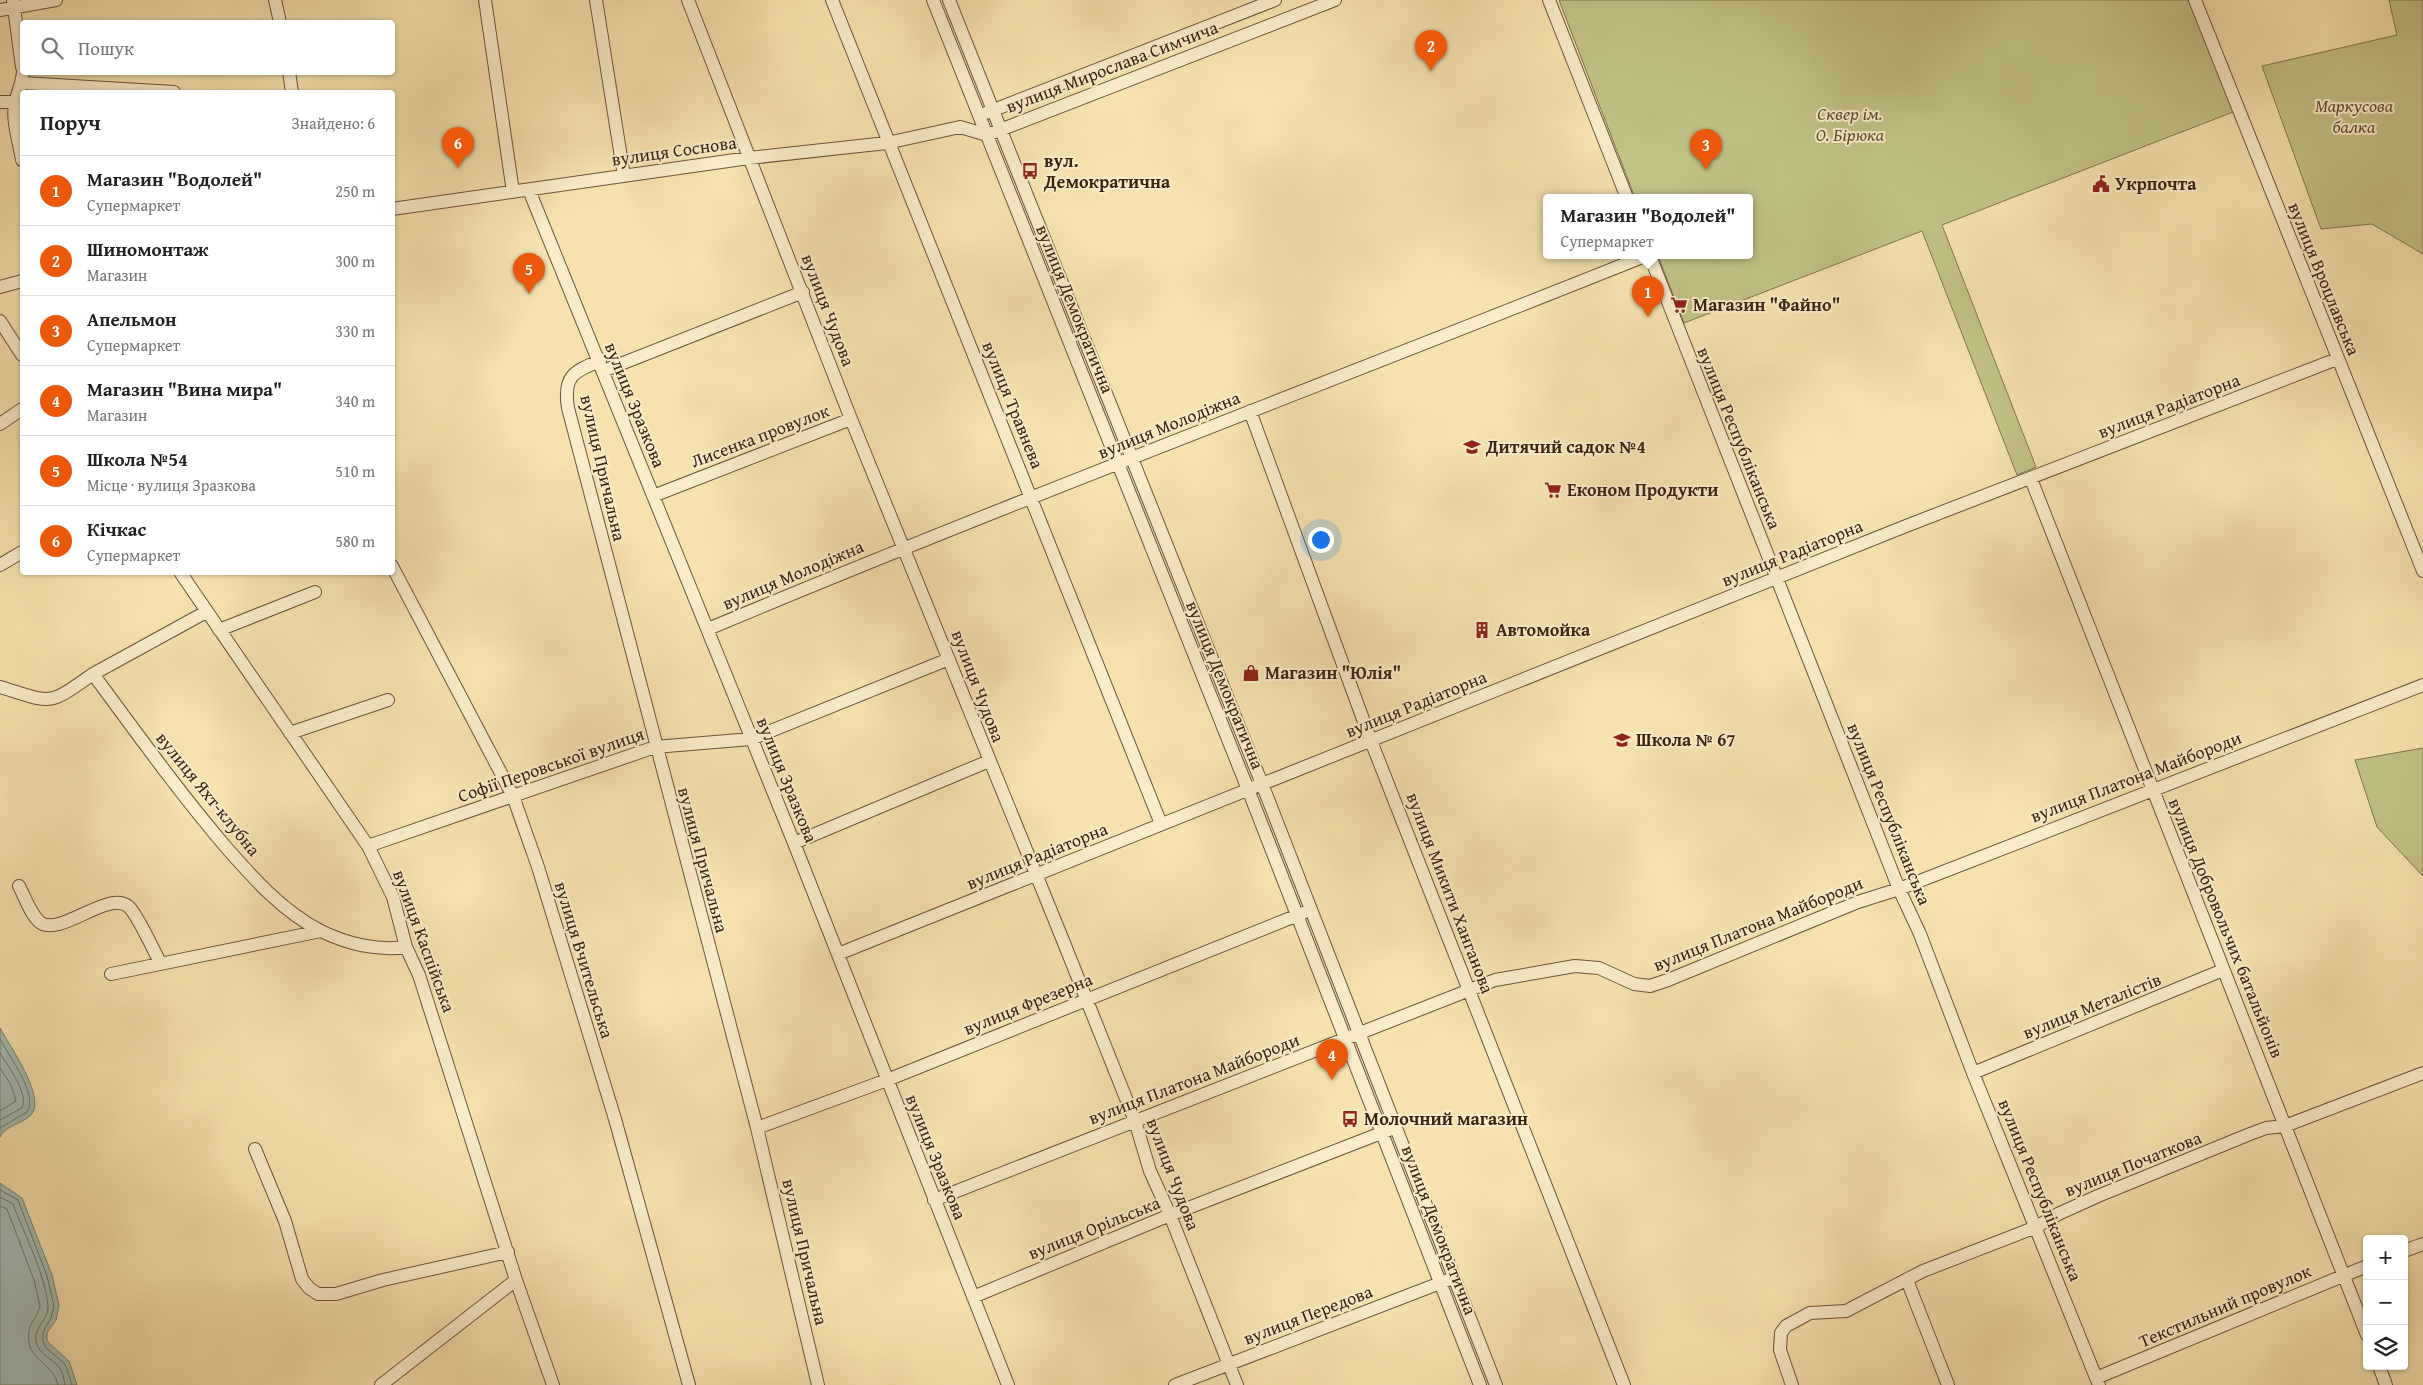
<!DOCTYPE html>
<html lang="uk">
<meta charset="utf-8">
<style>
:root{--surface:#fff;--page:#f2f2f2;--text:#202124;--muted:#757577;--line:#e0e0e0;--accent:#ea580c}
body{margin:0;font-family:"Gentium Book Plus",serif;background:var(--page);color:var(--text)}
.controls{position:absolute;right:15px;bottom:15px;display:grid;overflow:hidden;border-radius:5px;box-shadow:0 1px 4px #0004}
.controls button{width:45px;height:45px;display:grid;place-items:center;padding:0;border:0;border-bottom:1px solid var(--line);background:var(--surface);color:var(--text);font:25px sans-serif}
.you{position:absolute;left:1320px;top:539px;width:18px;height:18px;margin:-12px;border:4px solid #fff;border-radius:50%;background:#1a73e8;box-shadow:0 0 0 8px #1a73e833}
.badge{display:grid;place-items:center;width:32px;height:32px;border-radius:50%;background:var(--accent);color:#fff;font-size:16px;font-weight:700}
.pin{position:absolute;translate:-50% -41px;filter:drop-shadow(0 1px 2px #0008)}
.pin::after{content:'';position:absolute;top:26px;width:18px;height:15px;background:inherit;clip-path:polygon(0 0,100% 0,50% 100%)}
.popup{position:absolute;left:1543px;top:194px;width:210px;height:65px;box-sizing:border-box;display:grid;place-content:center;border-radius:5px;background:var(--surface);filter:drop-shadow(0 1px 4px #0005);font-size:16px;white-space:nowrap;color:var(--muted)}
.popup b{font-size:19px;color:var(--text)}
.popup::after{content:'';position:absolute;left:50%;top:100%;margin-left:-10px;border:10px solid transparent;border-top-color:var(--surface)}
.list{margin:0;padding:0;list-style:none}
h2{display:flex;justify-content:space-between;align-items:center;height:65px;margin:0;padding:0 20px;font-size:21px}
h2 small{font-size:16px;font-weight:400;color:var(--muted)}
.list li{display:grid;grid-template-columns:32px 1fr auto;gap:15px;align-items:center;box-sizing:border-box;height:70px;padding:0 20px;border-top:1px solid var(--line)}
.list b{display:block;font-size:19px;white-space:nowrap}
.list p{margin:0;font-size:16px;white-space:nowrap;color:var(--muted)}
.list em{font-size:16px;font-style:normal;color:var(--muted)}
.icon{flex:none;width:28px;height:28px;fill:none;stroke:currentColor;stroke-width:2;stroke-linecap:round;stroke-linejoin:round}
.map{position:relative;flex:none;width:2423px;height:1385px;overflow:hidden}
.search{position:absolute;background:var(--surface);box-shadow:0 1px 4px #0004;left:20px;top:20px;width:375px;height:55px;display:flex;align-items:center;gap:12px;box-sizing:border-box;padding:0 18px;border-radius:5px;color:var(--muted);font-size:19px}
.panel{position:absolute;background:var(--surface);box-shadow:0 1px 4px #0004;left:20px;top:90px;width:375px;height:485px;border-radius:5px}
.map>svg:first-child{display:block}
</style>
<div class="map">
<svg width="2423" height="1385" viewBox="0 0 2423 1385">
<rect width="100%" height="100%" fill="#f5e2ae"/>
<filter id="stains"><feTurbulence type="fractalNoise" baseFrequency=".004" numOctaves="4"/><feColorMatrix values="0 0 0 0 .2 0 0 0 0 .09 0 0 0 0 .02 0 0 0 .5 -.17"/></filter>
<radialGradient id="worn" r=".72"><stop offset=".6" stop-color="#630" stop-opacity="0"/><stop offset="1" stop-color="#630" stop-opacity=".3"/></radialGradient>
<path fill="#c1c286" stroke="#7f724c" d="M1559,0H2192L2233,112L1942,225L2036,467L2017,475L1922,231L1684,323L1658,256H1749V198H1635Z
M2389,0H2423V254L2372,224L2321,229L2262,66L2397,35Z
M2423,748V876L2377,827L2355,760Z"/>
<path fill="#a2bbb6" stroke="#7a7e75" d="M0,1028C9,1045 47,1098 31,1115C22,1124 6,1125 0,1137Z
M0,1183L22,1198L52,1275L59,1305L56,1320L47,1333V1340L50,1344L69,1361L77,1385H0Z"/>
<g fill="none" stroke-linecap="round" stroke-linejoin="round">
<path stroke="#706e64" stroke-width="1" d="M0,1039C8,1055 39,1095 27,1112L0,1128
M0,1053C7,1065 29,1093 22,1108L0,1120
M0,1068L11,1085L16,1101L0,1111
M0,1190L18,1200L47,1276L54,1306L51,1318L43,1332V1341L46,1348L65,1364L72,1385
M0,1197L13,1204C24,1234 45,1273 48,1306C49,1320 33,1327 36,1342C39,1355 52,1358 59,1367C63,1372 64,1379 65,1385
M0,1206L7,1209L34,1280L40,1306C38,1316 30,1322 29,1332C25,1361 52,1360 58,1385"/>
<g stroke="#6b523a" stroke-width="14">
<path id="minor" d="M13,0L22,67
M275,0L280,22
M485,0L513,192
M596,0L624,176
M688,0L851,419L1062,938L1135,1121L1150,1171L1170,1215L1237,1385
M832,0L1161,824
M933,0L1253,802L1480,1385
M949,0L1268,799L1496,1385
M1549,0L1627,198
M2195,0L2423,571
M0,10L56,0
M289,72L292,92
M22,83L174,92
M0,102H15
M986,113L1275,0
M22,160C19,141 12,122 15,104C17,93 22,84 23,72
M529,190L794,843L1008,1385
M392,209L749,158L887,143L960,127L987,135L1335,0
M1650,256L1899,889L1920,934L1973,1073L2099,1385
M0,287L22,281
M0,321L22,355
M600,361C573,371 563,377 568,408L757,1128L818,1385
M603,371L803,292
M1250,411L1371,741L1624,1385
M0,424L22,409
M2031,479L2367,1335
M653,496L851,419
M0,565L22,552
M392,566L513,796L538,867L615,1119L689,1385
M180,572L368,846L393,897L406,947L419,975L516,1280L553,1385
M708,629C1018,499 1333,381 1645,256
M219,630L315,592
M93,674L206,612
M0,687C54,703 46,707 93,674C136,732 178,791 225,846C253,878 283,912 321,931C347,944 378,951 406,947
M290,733L388,700
M794,843L989,761
M368,846L655,747L751,739L949,659
M19,886C25,897 31,916 41,923C62,936 109,889 129,907C139,917 153,950 161,964
M838,954L1906,526L2337,359
M111,974L321,931
M1973,1073L2223,970
M757,1128L887,1080L1303,913
M255,1149L285,1221L302,1279L309,1288L318,1294H336L383,1280L508,1252
M934,1200L1495,980L1575,966L1599,968L1634,984L1650,986L1668,980L1858,902L1899,889L2423,685
M2404,1251L2423,1244
M1907,1280L1948,1385
M973,1297L1170,1215L1389,1130
M2379,1366L2386,1385
M2096,1378L2367,1266
M381,1385L516,1280
M1175,1385L1448,1280
M1792,1385L1780,1350L1781,1333L1786,1326L1810,1313L1846,1311L1923,1271L2036,1227L2058,1214L2098,1196L2250,1134L2266,1128L2285,1126L2423,1073"/>
</g>
<use href="#minor" stroke="#f8ecca" stroke-width="12"/>
</g>
<defs>
<g id="bus-bare" transform="scale(1.35)"><path d="M-5-6H5V4H4V6H2V4H-2V6H-4V4H-5ZM-3.5-4V0h7V-4ZM-3.5 1.2v1.5H-2V1.2ZM2 1.2v1.5H3.5V1.2Z" fill="#8f2418" stroke="#f8ecca" stroke-width="2.5" paint-order="stroke"/></g>
<g id="civic-bare" transform="scale(1.35)"><path d="M-.6-6.5H3V-4.5H.6V-3L4-1V1h2V6H-6V1h2V-1L-.6-3ZM-1.2 2.5V6h2.4V2.5Z" fill="#8f2418" stroke="#f8ecca" stroke-width="2.5" paint-order="stroke"/></g>
<g id="supermarket-bare" transform="scale(1.35)"><path d="M-6-5.5h2.5l.6 2H6L4.5 2H-2.5L-4.4-4H-6ZM-1.5 3.2a1.3 1.3 0 1 0 .1 0ZM3 3.2a1.3 1.3 0 1 0 .1 0Z" fill="#8f2418" stroke="#f8ecca" stroke-width="2.5" paint-order="stroke"/></g>
<g id="school-bare" transform="scale(1.35)"><path d="M0-5L7-2L0 1L-7-2ZM-4 1L0 2.5L4 1V4Q0 6-4 4Z" fill="#8f2418" stroke="#f8ecca" stroke-width="2.5" paint-order="stroke"/></g>
<g id="building-bare" transform="scale(1.35)"><path d="M-4-6H4V6H1V3H-1V6H-4ZM-2.5-4.3h1.7v1.8h-1.7ZM.8-4.3h1.7v1.8H.8ZM-2.5-1h1.7V.8h-1.7ZM.8-1h1.7V.8H.8Z" fill="#8f2418" stroke="#f8ecca" stroke-width="2.5" paint-order="stroke"/></g>
<g id="shop-bare" transform="scale(1.35)"><path d="M-5-2.5h2.3a2.7 3.5 0 0 1 5.4 0H5L5.5 6h-11ZM-1.5-2.5h3a1.5 2.3 0 0 0-3 0Z" fill="#8f2418" stroke="#f8ecca" stroke-width="2.5" paint-order="stroke"/></g>
</defs>
<g fill-rule="evenodd">
<use href="#bus-bare" x="1030" y="171"/>
<use href="#civic-bare" x="2101" y="184"/>
<use href="#supermarket-bare" x="1679" y="305"/>
<use href="#school-bare" x="1472" y="447"/>
<use href="#supermarket-bare" x="1553" y="490"/>
<use href="#building-bare" x="1482" y="630"/>
<use href="#shop-bare" x="1251" y="673"/>
<use href="#school-bare" x="1622" y="740"/>
<use href="#bus-bare" x="1350" y="1119"/>
</g>
<g text-anchor="middle" stroke-width="4" stroke-linejoin="round" paint-order="stroke">
<g font-size="18" fill="#3d2213" stroke="#f8ecca">
<text transform="translate(1112 67) rotate(-21)" y="6">вулиця Мирослава Симчича</text>
<text transform="translate(674 151) rotate(-8)" y="6">вулиця Соснова</text>
<text transform="translate(2324 279) rotate(68)" y="6">вулиця Вроцлавська</text>
<text transform="translate(1075 309) rotate(68)" y="6">вулиця Демократична</text>
<text transform="translate(828 310) rotate(69)" y="6">вулиця Чудова</text>
<text transform="translate(635 405) rotate(68)" y="6">вулиця Зразкова</text>
<text transform="translate(1013 405) rotate(68)" y="6">вулиця Травнева</text>
<text transform="translate(2169 406) rotate(-21)" y="6">вулиця Радіаторна</text>
<text transform="translate(1169 425) rotate(-22)" y="6">вулиця Молодіжна</text>
<text transform="translate(760 436) rotate(-21)" y="6">Лисенка провулок</text>
<text transform="translate(1739 438) rotate(68)" y="6">вулиця Республіканська</text>
<text transform="translate(603 468) rotate(77)" y="6">вулиця Причальна</text>
<text transform="translate(1792 553) rotate(-22)" y="6">вулиця Радіаторна</text>
<text transform="translate(793 575) rotate(-23)" y="6">вулиця Молодіжна</text>
<text transform="translate(1225 685) rotate(68)" y="6">вулиця Демократична</text>
<text transform="translate(978 686) rotate(69)" y="6">вулиця Чудова</text>
<text transform="translate(1416 704) rotate(-22)" y="6">вулиця Радіаторна</text>
<text transform="translate(551 765) rotate(-19)" y="6">Софії Перовської вулиця</text>
<text transform="translate(2136 777) rotate(-21)" y="6">вулиця Платона Майбороди</text>
<text transform="translate(787 780) rotate(68)" y="6">вулиця Зразкова</text>
<text transform="translate(208 794) rotate(51)" y="6">вулиця Яхт-клубна</text>
<text transform="translate(1889 814) rotate(68)" y="6">вулиця Республіканська</text>
<text transform="translate(1037 856) rotate(-22)" y="6">вулиця Радіаторна</text>
<text transform="translate(703 860) rotate(75)" y="6">вулиця Причальна</text>
<text transform="translate(1450 893) rotate(69)" y="6">вулиця Микити Ханганова</text>
<text transform="translate(1758 924) rotate(-22)" y="6">вулиця Платона Майбороди</text>
<text transform="translate(2226 928) rotate(68)" y="6">вулиця Добровольчих батальйонів</text>
<text transform="translate(424 941) rotate(70)" y="6">вулиця Каспійська</text>
<text transform="translate(584 960) rotate(73)" y="6">вулиця Вчительська</text>
<text transform="translate(1028 1004) rotate(-22)" y="6">вулиця Фрезерна</text>
<text transform="translate(2092 1006) rotate(-22)" y="6">вулиця Металістів</text>
<text transform="translate(1194 1079) rotate(-21)" y="6">вулиця Платона Майбороди</text>
<text transform="translate(936 1157) rotate(68)" y="6">вулиця Зразкова</text>
<text transform="translate(2133 1164) rotate(-22)" y="6">вулиця Початкова</text>
<text transform="translate(1173 1174) rotate(69)" y="6">вулиця Чудова</text>
<text transform="translate(2040 1190) rotate(68)" y="6">вулиця Республіканська</text>
<text transform="translate(1094 1228) rotate(-22)" y="6">вулиця Орільська</text>
<text transform="translate(1439 1230) rotate(69)" y="6">вулиця Демократична</text>
<text transform="translate(805 1252) rotate(77)" y="6">вулиця Причальна</text>
<text transform="translate(2225 1306) rotate(-23)" y="6">Текстильний провулок</text>
<text transform="translate(1308 1315) rotate(-21)" y="6">вулиця Передова</text>
</g>
<g font-size="18" font-style="italic" fill="#5e4a30" stroke="#f8ecca">
<text x="2354" y="112">Маркусова<tspan x="2354" dy="21">балка</tspan></text>
<text x="1850" y="120">Сквер ім.<tspan x="1850" dy="21">О. Бірюка</tspan></text>
</g>
<g font-size="18" font-weight="bold" fill="#3d2213" stroke="#f8ecca" text-anchor="start">
<text x="1044" y="167">вул.<tspan x="1044" dy="21">Демократична</tspan></text>
<text x="2115" y="190">Укрпочта</text>
<text x="1693" y="311">Магазин "Файно"</text>
<text x="1486" y="453">Дитячий садок №4</text>
<text x="1567" y="496">Економ Продукти</text>
<text x="1496" y="636">Автомойка</text>
<text x="1265" y="679">Магазин "Юлія"</text>
<text x="1636" y="746">Школа № 67</text>
<text x="1364" y="1125">Молочний магазин</text>
</g>
</g>
<rect width="100%" height="100%" filter="url(#stains)"/>
<rect width="100%" height="100%" fill="url(#worn)"/>
</svg>
<div class="controls">
<button>+</button>
<button>−</button>
<button><svg class="icon" aria-label="layers" viewBox="0 0 24 24"><path d="M12 4l9 5-9 5-9-5zM3 14l9 5 9-5"/></svg></button>
</div>
<div class="you"></div>
<div class="pin badge" style="left:1648px;top:317px">1</div>
<div class="popup"><b>Магазин &quot;Водолей&quot;</b>Супермаркет</div>
<div class="pin badge" style="left:1431px;top:71px">2</div>
<div class="pin badge" style="left:1706px;top:170px">3</div>
<div class="pin badge" style="left:1332px;top:1080px">4</div>
<div class="pin badge" style="left:529px;top:294px">5</div>
<div class="pin badge" style="left:458px;top:168px">6</div>
<div class="search"><svg class="icon" aria-label="search" viewBox="0 0 24 24"><circle cx="10" cy="10" r="6"/><path d="M15 15l6 6"/></svg>Пошук</div>
<section class="panel">
<h2>Поруч<small>Знайдено: 6</small></h2>
<ul class="list">
<li><span class="badge">1</span><div><b>Магазин &quot;Водолей&quot;</b><p>Супермаркет</p></div><em>250 m</em></li>
<li><span class="badge">2</span><div><b>Шиномонтаж</b><p>Магазин</p></div><em>300 m</em></li>
<li><span class="badge">3</span><div><b>Апельмон</b><p>Супермаркет</p></div><em>330 m</em></li>
<li><span class="badge">4</span><div><b>Магазин &quot;Вина мира&quot;</b><p>Магазин</p></div><em>340 m</em></li>
<li><span class="badge">5</span><div><b>Школа №54</b><p>Місце · вулиця Зразкова</p></div><em>510 m</em></li>
<li><span class="badge">6</span><div><b>Кічкас</b><p>Супермаркет</p></div><em>580 m</em></li>
</ul>
</section>
</div>
